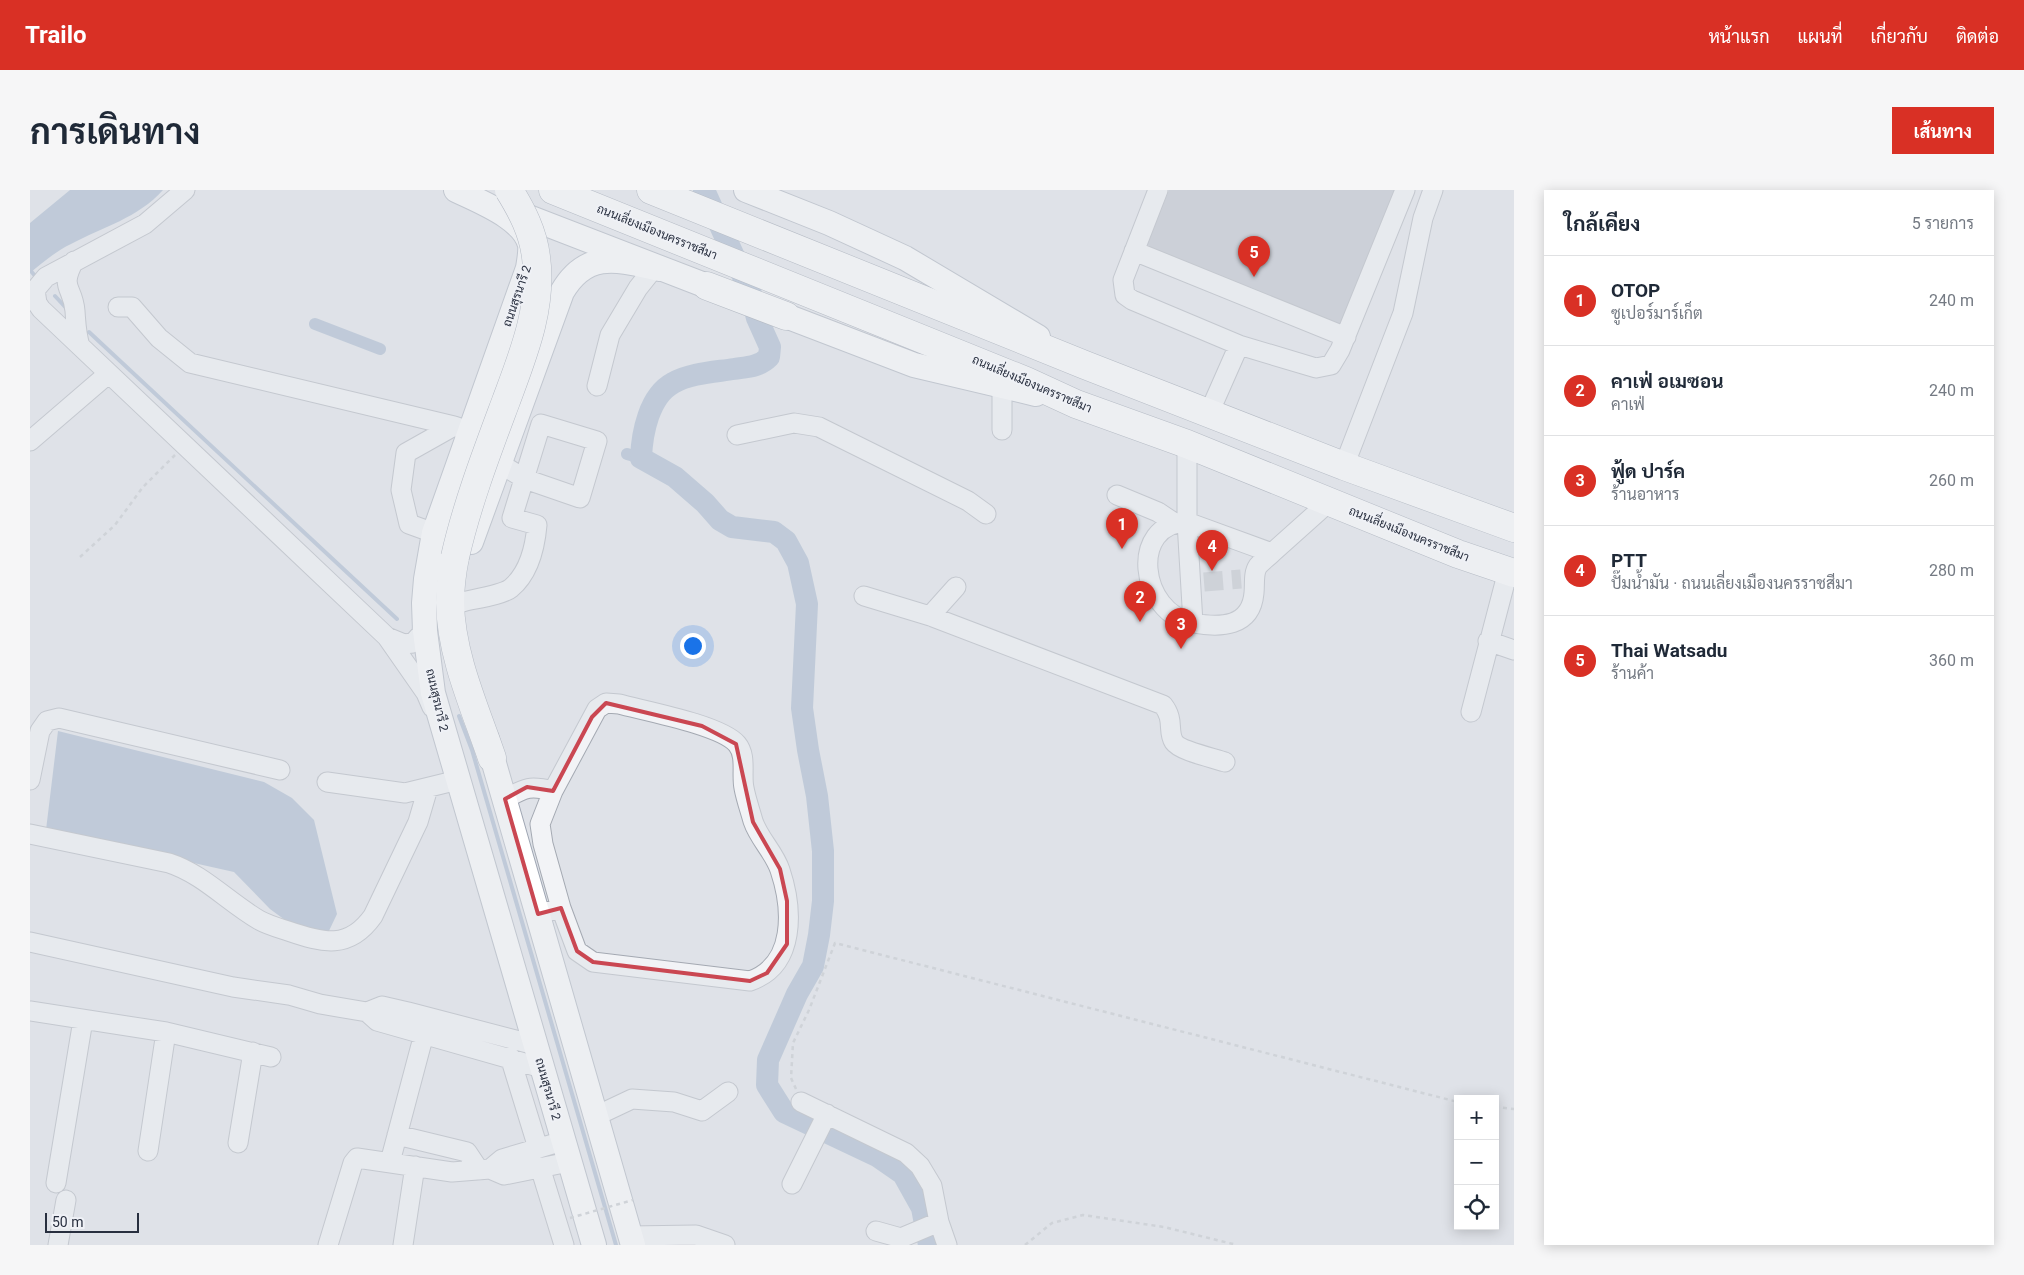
<!DOCTYPE html>
<html lang="th">
<meta charset="utf-8">
<style>
:root{--surface:#fff;--page:#f6f6f7;--text:#1f2937;--muted:#747a83;--line:#e0e1e3;--accent:#d93025}
body{margin:0;font-family:Roboto,Sarabun,sans-serif;background:var(--page);color:var(--text)}
.controls{position:absolute;right:15px;bottom:15px;display:grid;overflow:hidden;border-radius:0px;box-shadow:0 2px 12px #0003}
.controls button{width:45px;height:45px;display:grid;place-items:center;padding:0;border:0;border-bottom:1px solid var(--line);background:var(--surface);color:var(--text);font:25px sans-serif}
.scale{position:absolute;left:15px;bottom:12px;width:94px;box-sizing:border-box;padding-left:5px;border:2px solid #282f3f;border-top:0;font-size:14px;line-height:18px;white-space:nowrap;color:#282f3f;-webkit-text-stroke:4px #eff1f6;paint-order:stroke}
.you{position:absolute;left:662px;top:455px;width:18px;height:18px;margin:-12px;border:4px solid #fff;border-radius:50%;background:#1a73e8;box-shadow:0 0 0 8px #1a73e833}
.badge{display:grid;place-items:center;width:32px;height:32px;border-radius:50%;background:var(--accent);color:#fff;font-size:16px;font-weight:700}
.pin{position:absolute;translate:-50% -41px;filter:drop-shadow(0 1px 2px #0008)}
.pin::after{content:'';position:absolute;top:26px;width:18px;height:15px;background:inherit;clip-path:polygon(0 0,100% 0,50% 100%)}
.list{margin:0;padding:0;list-style:none}
h2{display:flex;justify-content:space-between;align-items:center;height:65px;margin:0;padding:0 20px;font-size:21px}
h2 small{font-size:16px;font-weight:400;color:var(--muted)}
.list li{display:grid;grid-template-columns:32px 1fr auto;gap:15px;align-items:center;box-sizing:border-box;height:90px;padding:0 20px;border-top:1px solid var(--line)}
.list b{display:block;font-size:19px;white-space:nowrap}
.list p{margin:0;font-size:16px;white-space:nowrap;color:var(--muted)}
.list em{font-size:16px;font-style:normal;color:var(--muted)}
.icon{flex:none;width:28px;height:28px;fill:none;stroke:currentColor;stroke-width:2;stroke-linecap:round;stroke-linejoin:round}
.map{position:relative;flex:none;width:1484px;height:1055px;overflow:hidden;border-radius:0px}
header{display:flex;align-items:center;gap:30px;box-sizing:border-box;height:70px;padding:0 25px;background:var(--accent);color:#fff}
header strong{font-size:24px}
nav{display:flex;gap:28px;margin-inline-start:auto;font-size:18px}
.intro{display:flex;align-items:center;justify-content:space-between;box-sizing:border-box;height:120px;padding:0 30px}
h1{margin:0;font-size:35px}
.button{padding:12px 22px;border-radius:0px;background:var(--accent);color:#fff;font-size:18px;font-weight:700}
main{display:flex;gap:30px;padding:0 30px}
aside{flex:1;background:var(--surface);border-radius:0px;box-shadow:0 2px 12px #0003}
.map>svg:first-child{display:block}
</style>
<header>
<strong>Trailo</strong>
<nav><a>หน้าแรก</a><a>แผนที่</a><a>เกี่ยวกับ</a><a>ติดต่อ</a></nav>
</header>
<div class="intro"><h1>การเดินทาง</h1><a class="button">เส้นทาง</a></div>
<main>
<div class="map">
<svg width="1484" height="1055" viewBox="0 0 1484 1055">
<defs>
<filter id="shadow"><feDropShadow dx="4.5" dy="-4.5" stdDeviation="1" flood-color="#0004"/></filter>
</defs>
<rect width="100%" height="100%" fill="#dfe2e8"/>
<path fill="#9baec7" d="M40,0H133C108,28 73,37 41,54C26,61 12,73 0,83V33Z
M28,541L234,592L262,608L284,630L307,724L297,745L274,744L240,719L204,682L16,640Z"/>
<g fill="none" stroke-linecap="round" stroke-linejoin="round">
<path stroke="#9baec7" stroke-width="4" d="M0,80L6,87
M25,106L38,120
M59,142L367,429
M429,526L442,560L586,1055"/>
<path stroke="#9baec7" stroke-width="12" d="M285,134L350,159
M597,264L611,268"/>
<path stroke="#9baec7" stroke-width="22" d="M674,0L721,104L727,128L740,157L739,167C729,177 717,177 704,179C685,182 660,183 643,193C619,206 612,243 611,268L645,287L675,313L690,330L702,337L744,342L756,351L768,373L777,414L772,518L778,560L787,606L793,661V711L789,745L783,776L767,804L738,870L737,895L754,922L847,966L873,984L892,1018L899,1055"/>
</g>
<path fill="#b6bbc5" filter="url(#shadow)" d="M1139,0H1365L1310,140L1279,142L1109,73Z"/>
<g fill="none" stroke-linecap="round" stroke-linejoin="round">
<path stroke="#babec6" stroke-width="19" stroke-dasharray="19 9" stroke-linecap="butt" d="M1174,392L1211,389"/>
<g stroke="#a4a9b2" stroke-width="21">
<path id="minor" d="M155,0L115,34L16,87L5,100L7,113L11,119L357,447
M1128,0L1093,90L1095,105L1102,110L1209,155L1286,178L1301,175L1310,160L1375,0
M1104,61L1316,147
M44,71C29,99 43,96 45,121C46,134 46,143 50,156
M88,117H102L129,148L160,173L424,236
M567,196L580,145L608,98L624,78
M972,196V240
M1179,223L1209,155
M707,245L764,233L789,237L938,311L956,324
M0,251L78,184
M1157,254V332L1242,363L1299,312
M1314,276L1373,123L1393,28L1403,0
M1087,305L1128,322L1143,332
M404,343L379,334L371,300L376,263L424,236L430,238
M834,406L900,426L1133,515C1145,530 1137,541 1144,552C1150,561 1184,568 1195,572
M432,412C443,409 473,405 481,398C499,383 505,358 507,335L482,328L511,234L567,251L550,308L495,289L469,273
M900,426L926,397
M393,431L392,443L383,453L374,454L357,447L396,503L402,517
M1163,433C1109,423 1099,333 1157,332L1163,433C1191,438 1221,437 1224,403C1225,395 1223,383 1228,376C1232,371 1238,367 1242,363
M1458,451L1484,460
M1441,522L1478,381
M0,590L10,541L17,531L29,528L250,580
M297,592L375,603L428,590
M475,609C495,598 499,595 523,601
M0,644L139,673C173,684 198,712 229,730C238,735 249,738 258,741C293,753 319,760 343,726L388,632L398,598
M508,724L531,718L547,761L563,772L720,791C766,775 763,719 750,680C744,662 729,649 723,631C720,620 716,609 714,598C711,584 717,566 707,554C691,535 615,521 589,514L576,513L567,519L523,601L510,634L513,654L531,718
M0,752L203,797L259,805L290,814L337,822L352,816L378,822L505,855
M0,821L136,842L241,867
M337,822L347,831L512,878
M480,867L508,958
M771,912L876,963L890,976L902,996L909,1032L917,1055
M566,926L602,909L644,912L672,921L698,902
M367,945L437,962L449,980
M208,953L223,862
M118,961L136,842
M360,972L394,844
M510,977L534,1055
M460,979L472,969L533,951
M26,993L53,830
M762,994L797,924
M846,1041L871,1048L909,1032
M600,1046L666,1045L695,1055
M28,1055L36,1010
M298,1055L323,973L327,968L422,982L460,979L474,985L539,972
M373,1055L385,976"/>
</g>
<g stroke="#9fa6b3" stroke-width="26">
<path id="major" d="M426,0C448,11 494,28 500,55C501,62 499,71 498,78L404,343L396,389L394,413L395,441L403,503L564,1055
M716,0L799,33L875,68L1008,147
M480,20L677,96
M756,126L884,175L1006,204
M441,352L532,102C557,59 589,70 630,79
M457,549L603,1055"/>
</g>
<g stroke="#878f9e" stroke-width="29">
<path id="highway" d="M523,0L996,191L1046,214L1157,254L1428,364L1484,383
M621,0L1055,175L1314,276L1484,338
M677,96L756,126
M425,367C422,382 420,397 420,413C421,466 445,518 462,568"/>
</g>
<path stroke="#bdc0c6" stroke-width="2.5" stroke-dasharray="4 4" stroke-linecap="butt" d="M50,367L85,335L113,297L145,265
M766,899L761,888L763,853L779,820L805,753L1428,912
M1465,917L1484,919
M995,1055L1022,1033L1053,1025L1134,1037L1207,1055"/>
<use href="#minor" stroke="#f2f3f6" stroke-width="19"/>
<use href="#major" stroke="#fff" stroke-width="24"/>
<use href="#highway" stroke="#fff" stroke-width="28"/>
<g stroke="#878f9e" stroke-width="29" stroke-linecap="butt">
<path id="highway-bridge" d="M425,367C437,314 457,262 476,211C493,165 513,117 506,67C503,42 492,21 479,0"/>
</g>
<path stroke="#bdc0c6" stroke-width="2.5" stroke-dasharray="4 4" stroke-linecap="butt" d="M540,1028L603,1010"/>
<use href="#highway-bridge" stroke="#fff" stroke-width="28"/>
</g>
<path d="M0 0H1484V1055H0ZM576,513L672,536L706,554L723,632L750,679L757,711V754L737,783L720,791L563,772L547,761L531,718L508,724L475,609L497,597L523,601L562,527Z" fill="#dfe2e8" fill-opacity=".55" fill-rule="evenodd"/>
<path fill="none" stroke="#ca4752" stroke-width="4" stroke-linejoin="round" d="M576,513L672,536L706,554L723,632L750,679L757,711V754L737,783L720,791L563,772L547,761L531,718L508,724L475,609L497,597L523,601L562,527Z"/>
<g text-anchor="middle" stroke-width="4" stroke-linejoin="round" paint-order="stroke">
<g font-size="12" fill="#282f3f" stroke="#eff1f6">
<text transform="translate(627 42) rotate(22)" y="4">ถนนเลี่ยงเมืองนครราชสีมา</text>
<text transform="translate(487 106) rotate(-71)" y="4">ถนนสุรนารี 2</text>
<text transform="translate(1002 194) rotate(23)" y="4">ถนนเลี่ยงเมืองนครราชสีมา</text>
<text transform="translate(1379 344) rotate(22)" y="4">ถนนเลี่ยงเมืองนครราชสีมา</text>
<text transform="translate(407 510) rotate(77)" y="4">ถนนสุรนารี 2</text>
<text transform="translate(518 899) rotate(74)" y="4">ถนนสุรนารี 2</text>
</g>
</g>
</svg>
<div class="controls">
<button>+</button>
<button>−</button>
<button><svg class="icon" aria-label="locate" viewBox="0 0 24 24"><circle cx="12" cy="12" r="6"/><path d="M12 2v4M12 18v4M2 12h4M18 12h4"/></svg></button>
</div>
<div class="scale">50 m</div>
<div class="you"></div>
<div class="pin badge" style="left:1092px;top:359px">1</div>
<div class="pin badge" style="left:1110px;top:432px">2</div>
<div class="pin badge" style="left:1151px;top:459px">3</div>
<div class="pin badge" style="left:1182px;top:381px">4</div>
<div class="pin badge" style="left:1224px;top:87px">5</div>
</div>
<aside>
<h2>ใกล้เคียง<small>5 รายการ</small></h2>
<ul class="list">
<li><span class="badge">1</span><div><b>OTOP</b><p>ซูเปอร์มาร์เก็ต</p></div><em>240 m</em></li>
<li><span class="badge">2</span><div><b>คาเฟ่ อเมซอน</b><p>คาเฟ่</p></div><em>240 m</em></li>
<li><span class="badge">3</span><div><b>ฟู้ด ปาร์ค</b><p>ร้านอาหาร</p></div><em>260 m</em></li>
<li><span class="badge">4</span><div><b>PTT</b><p>ปั๊มน้ำมัน · ถนนเลี่ยงเมืองนครราชสีมา</p></div><em>280 m</em></li>
<li><span class="badge">5</span><div><b>Thai Watsadu</b><p>ร้านค้า</p></div><em>360 m</em></li>
</ul>
</aside>
</main>
